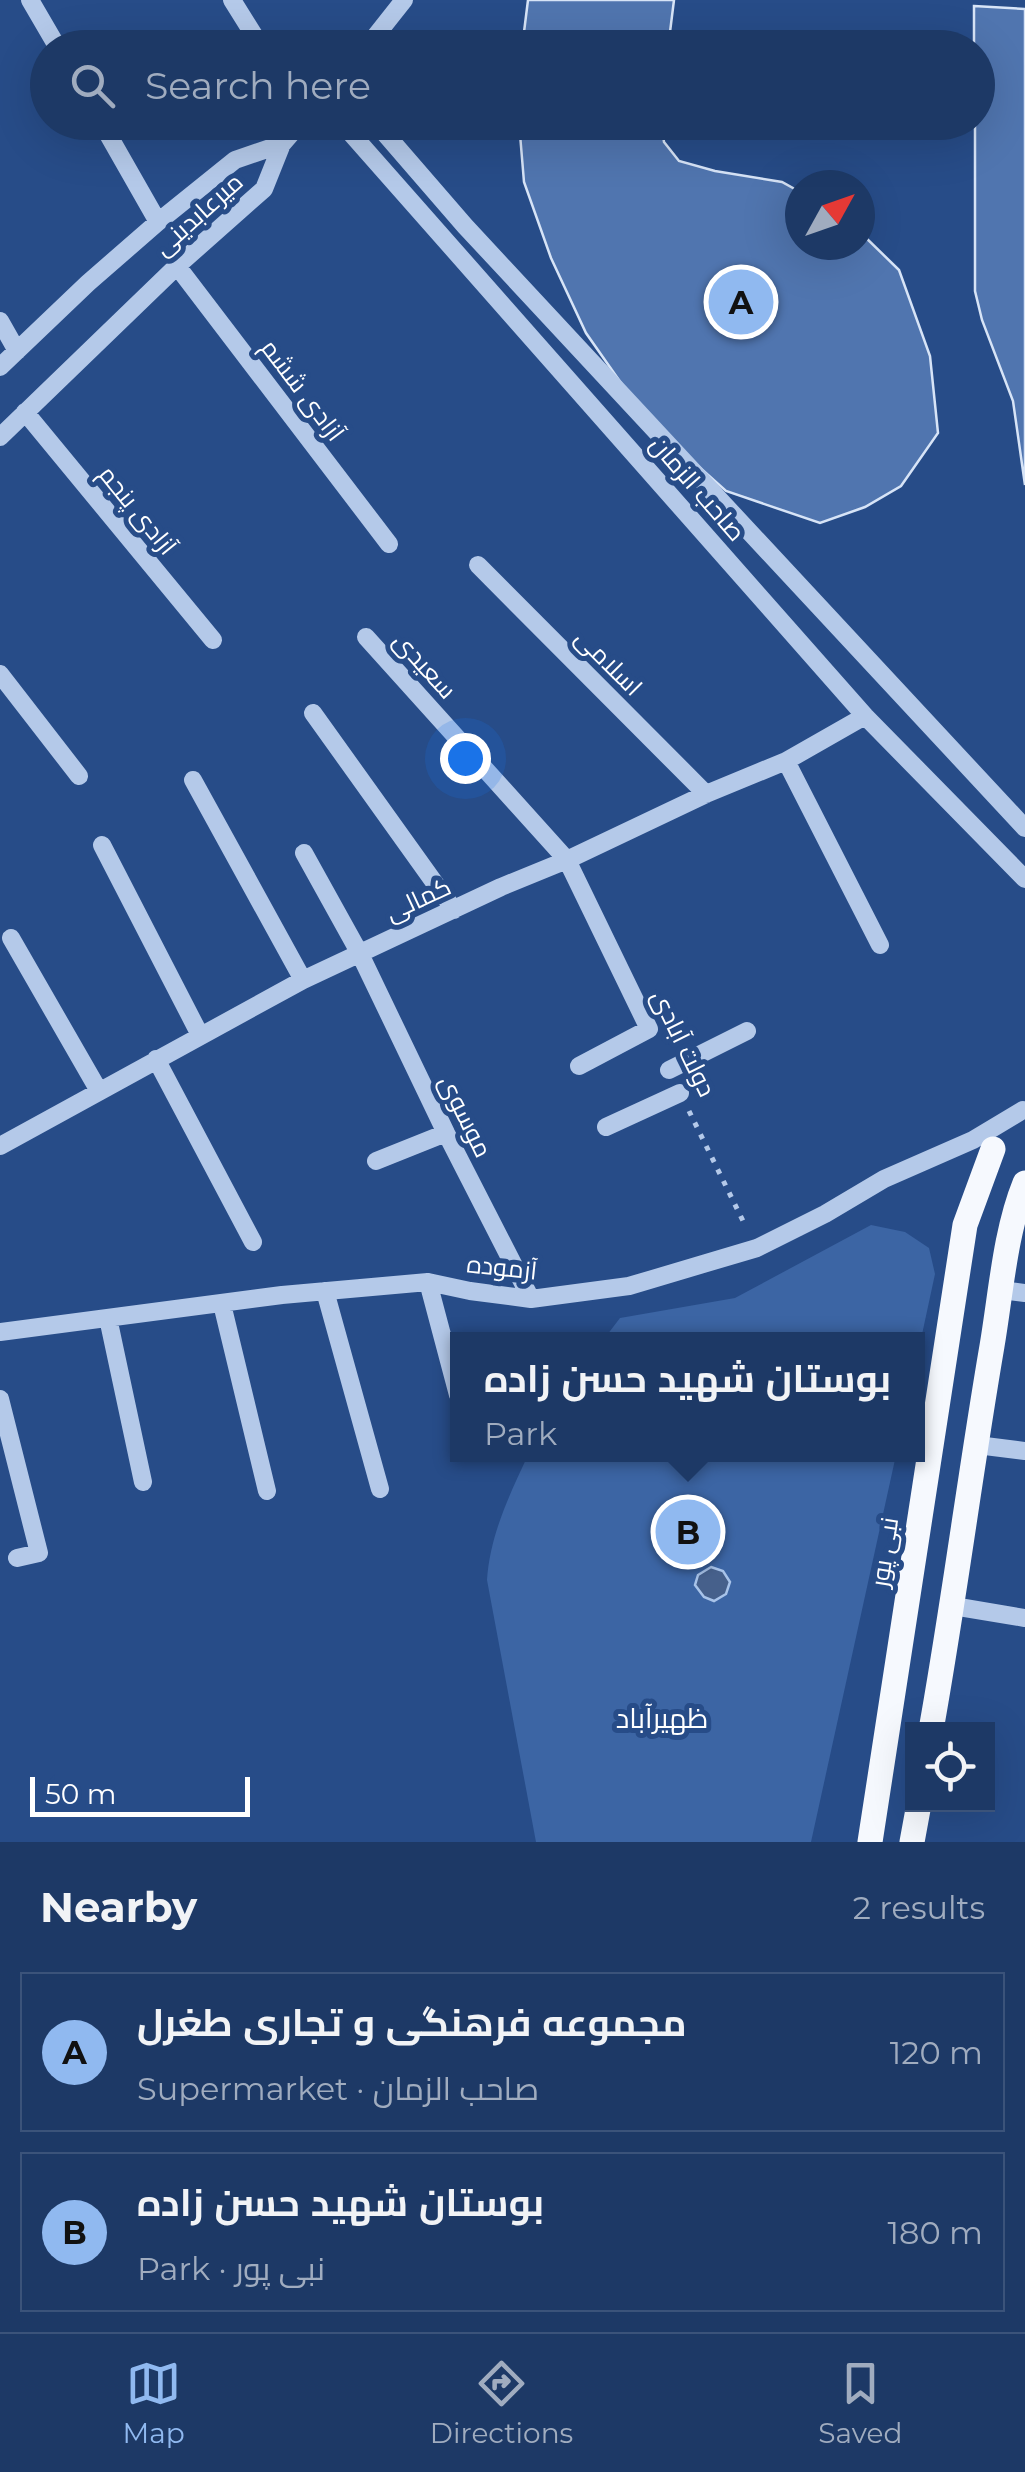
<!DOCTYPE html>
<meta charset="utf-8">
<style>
:root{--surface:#1d3966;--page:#25406c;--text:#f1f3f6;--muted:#a0acbf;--line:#3b537a;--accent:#90b9f0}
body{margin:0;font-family:Montserrat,Cairo,sans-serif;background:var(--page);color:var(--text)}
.controls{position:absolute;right:30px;bottom:30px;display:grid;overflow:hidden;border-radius:0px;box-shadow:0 10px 40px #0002}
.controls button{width:90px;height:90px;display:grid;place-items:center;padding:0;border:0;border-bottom:2px solid var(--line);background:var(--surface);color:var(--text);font:50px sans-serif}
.compass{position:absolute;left:785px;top:170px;width:90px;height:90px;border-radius:50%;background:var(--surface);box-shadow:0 10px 40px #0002;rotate:50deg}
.scale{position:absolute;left:30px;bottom:25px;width:220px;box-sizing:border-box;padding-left:10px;border:5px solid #fff;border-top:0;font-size:28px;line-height:35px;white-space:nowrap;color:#fff;-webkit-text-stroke:8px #274c88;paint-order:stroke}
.you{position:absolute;left:465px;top:758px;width:35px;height:35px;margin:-25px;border:8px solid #fff;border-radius:50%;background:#1a73e8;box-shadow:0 0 0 15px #1a73e833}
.badge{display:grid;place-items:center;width:65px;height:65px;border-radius:50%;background:var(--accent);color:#111;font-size:32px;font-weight:700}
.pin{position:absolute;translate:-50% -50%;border:5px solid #fff;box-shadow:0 2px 10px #0006}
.popup{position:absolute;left:450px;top:1332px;width:475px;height:130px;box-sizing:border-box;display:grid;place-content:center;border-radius:0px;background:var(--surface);filter:drop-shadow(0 2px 8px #0005);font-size:32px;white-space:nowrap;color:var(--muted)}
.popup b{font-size:38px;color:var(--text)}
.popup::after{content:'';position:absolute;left:50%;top:100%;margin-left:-20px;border:20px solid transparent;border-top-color:var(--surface)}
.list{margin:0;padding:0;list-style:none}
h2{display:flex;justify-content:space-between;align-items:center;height:130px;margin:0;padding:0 40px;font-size:42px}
h2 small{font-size:32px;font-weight:400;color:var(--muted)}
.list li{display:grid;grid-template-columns:65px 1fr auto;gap:30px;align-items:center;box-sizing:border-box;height:160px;margin:0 20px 20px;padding:0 20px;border:2px solid var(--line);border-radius:0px}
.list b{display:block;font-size:38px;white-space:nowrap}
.list p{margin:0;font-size:32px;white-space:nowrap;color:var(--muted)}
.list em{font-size:32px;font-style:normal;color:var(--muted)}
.icon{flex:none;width:55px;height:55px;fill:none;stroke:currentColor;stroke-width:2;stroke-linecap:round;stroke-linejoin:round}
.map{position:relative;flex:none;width:1025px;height:1842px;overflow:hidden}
.search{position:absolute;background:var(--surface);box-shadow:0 10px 40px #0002;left:30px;right:30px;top:30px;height:110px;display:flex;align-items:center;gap:25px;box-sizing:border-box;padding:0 35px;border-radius:55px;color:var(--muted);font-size:38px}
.sheet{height:490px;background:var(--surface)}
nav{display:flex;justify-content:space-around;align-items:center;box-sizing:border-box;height:140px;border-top:2px solid var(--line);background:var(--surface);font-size:28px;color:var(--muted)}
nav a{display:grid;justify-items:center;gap:5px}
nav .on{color:var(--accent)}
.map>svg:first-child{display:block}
</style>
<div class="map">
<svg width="1025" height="1842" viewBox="0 0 1025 1842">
<rect width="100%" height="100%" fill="#274c88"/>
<path fill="#3c65a4" d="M871,1225L905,1232L929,1248L935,1274L918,1353V1340L604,1339L620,1318L735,1298Z
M528,1455H896L811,1842H536L487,1580C490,1535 509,1496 528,1455Z"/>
<path fill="#46608b" stroke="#a8c3e9" stroke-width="2.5" d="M711,1567L723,1571L730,1582L726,1594L714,1601L704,1597L695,1585L698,1575Z"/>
<path fill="#5075af" stroke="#d7e4f7" stroke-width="2.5" d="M528,0H674L668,48H522Z
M974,6L1025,9V485L1013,401L982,320L975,291V122H978V48H974Z
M519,122H661L664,142L679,161L715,171L782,182L800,192V245H860V232L899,270L930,356L938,433L901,486L865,507L820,523L726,491L660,432L621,383L586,333L551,258L524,182Z"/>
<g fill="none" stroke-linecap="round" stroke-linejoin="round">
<path stroke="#b4c9e9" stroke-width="5" stroke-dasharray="5 8" stroke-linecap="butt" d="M689,1111L746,1227"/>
<path stroke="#b4c9e9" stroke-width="18" d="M30,0L58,48
M232,0L262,48
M366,48L404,0
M101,122L158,222
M341,122L865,716L1025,879
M375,122L465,226L1025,828
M282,144L301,122
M177,266L389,544
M0,321L17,351
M0,367L88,283L158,222L235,160L282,144L264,189L177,266L0,437
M25,412L213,640
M478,565L706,794
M366,637L567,860L649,1029L579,1066
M0,674L79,776
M313,713L454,910
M786,761L880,945
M193,780L303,980
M102,845L200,1035
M304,853L360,954L446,1133L531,1299
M11,938L99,1091
M156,1059L253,1242
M669,1070L747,1031
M606,1127L680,1093
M0,1146L303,980L501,887L567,860L706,794L786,761L865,716
M376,1161L446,1133
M428,1282L458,1395
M1001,1290L1025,1293
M325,1291L380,1489
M222,1304L267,1491
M108,1318L143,1482
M0,1332L282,1295L428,1282L470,1291L531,1299L629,1286L757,1248L825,1214L884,1179L973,1140L1023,1110
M0,1399L39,1553L17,1558
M977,1445L1025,1451
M953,1606L1025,1618"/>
<path stroke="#f6f9fe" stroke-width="25" d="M931,1730C954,1602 970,1474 992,1346C1001,1293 1005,1232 1025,1183
M870,1842L965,1225L993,1149
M912,1842L919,1804"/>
</g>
<g text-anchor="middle" stroke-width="10" stroke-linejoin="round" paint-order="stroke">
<g font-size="25" fill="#fff" stroke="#274c88">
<text transform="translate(198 214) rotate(-42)" y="9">میرعابدینی</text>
<text transform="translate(303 390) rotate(53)" y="9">آزادی ششم</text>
<text transform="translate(698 488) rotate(49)" y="9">صاحب الزمان</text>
<text transform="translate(138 510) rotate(51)" y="9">آزادی پنجم</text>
<text transform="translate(609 662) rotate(45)" y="9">اسلامی</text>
<text transform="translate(425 665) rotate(48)" y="9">سعیدی</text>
<text transform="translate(418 899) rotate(-25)" y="9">کمالی</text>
<text transform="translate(684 1043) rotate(64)" y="9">دولت آبادی</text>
<text transform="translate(466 1116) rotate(64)" y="9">موسوی</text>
<text transform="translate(502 1267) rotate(6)" y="9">آزموده</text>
<text transform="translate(884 1552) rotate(-81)" y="9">نبی پور</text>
</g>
<g font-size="28" fill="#fff" stroke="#274c88">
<text x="662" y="1728">ظهیرآباد</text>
</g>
</g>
</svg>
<div class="controls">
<button><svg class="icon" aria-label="locate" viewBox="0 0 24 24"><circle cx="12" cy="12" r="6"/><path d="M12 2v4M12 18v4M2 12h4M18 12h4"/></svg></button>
</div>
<svg class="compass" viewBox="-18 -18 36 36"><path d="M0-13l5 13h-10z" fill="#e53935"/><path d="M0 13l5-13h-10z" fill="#a0acbf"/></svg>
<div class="scale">50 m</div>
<div class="you"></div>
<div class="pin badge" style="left:741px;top:302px">A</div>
<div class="pin badge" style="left:688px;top:1532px">B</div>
<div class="popup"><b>بوستان شهید حسن زاده</b>Park</div>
<div class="search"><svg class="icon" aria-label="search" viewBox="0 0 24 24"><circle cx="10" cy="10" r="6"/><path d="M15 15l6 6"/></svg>Search here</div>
</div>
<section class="sheet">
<h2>Nearby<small>2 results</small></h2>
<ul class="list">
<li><span class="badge">A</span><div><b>مجموعه فرهنگی و تجاری طغرل</b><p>Supermarket · صاحب الزمان</p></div><em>120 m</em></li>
<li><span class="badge">B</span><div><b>بوستان شهید حسن زاده</b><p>Park · نبی پور</p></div><em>180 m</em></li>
</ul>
</section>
<nav>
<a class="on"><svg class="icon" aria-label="map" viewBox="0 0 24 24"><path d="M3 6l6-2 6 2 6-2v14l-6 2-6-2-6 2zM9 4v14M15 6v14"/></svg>Map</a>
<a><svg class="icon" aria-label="directions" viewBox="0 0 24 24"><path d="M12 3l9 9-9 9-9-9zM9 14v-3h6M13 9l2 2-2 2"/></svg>Directions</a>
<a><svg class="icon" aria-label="saved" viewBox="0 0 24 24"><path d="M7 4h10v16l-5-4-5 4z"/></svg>Saved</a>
</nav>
